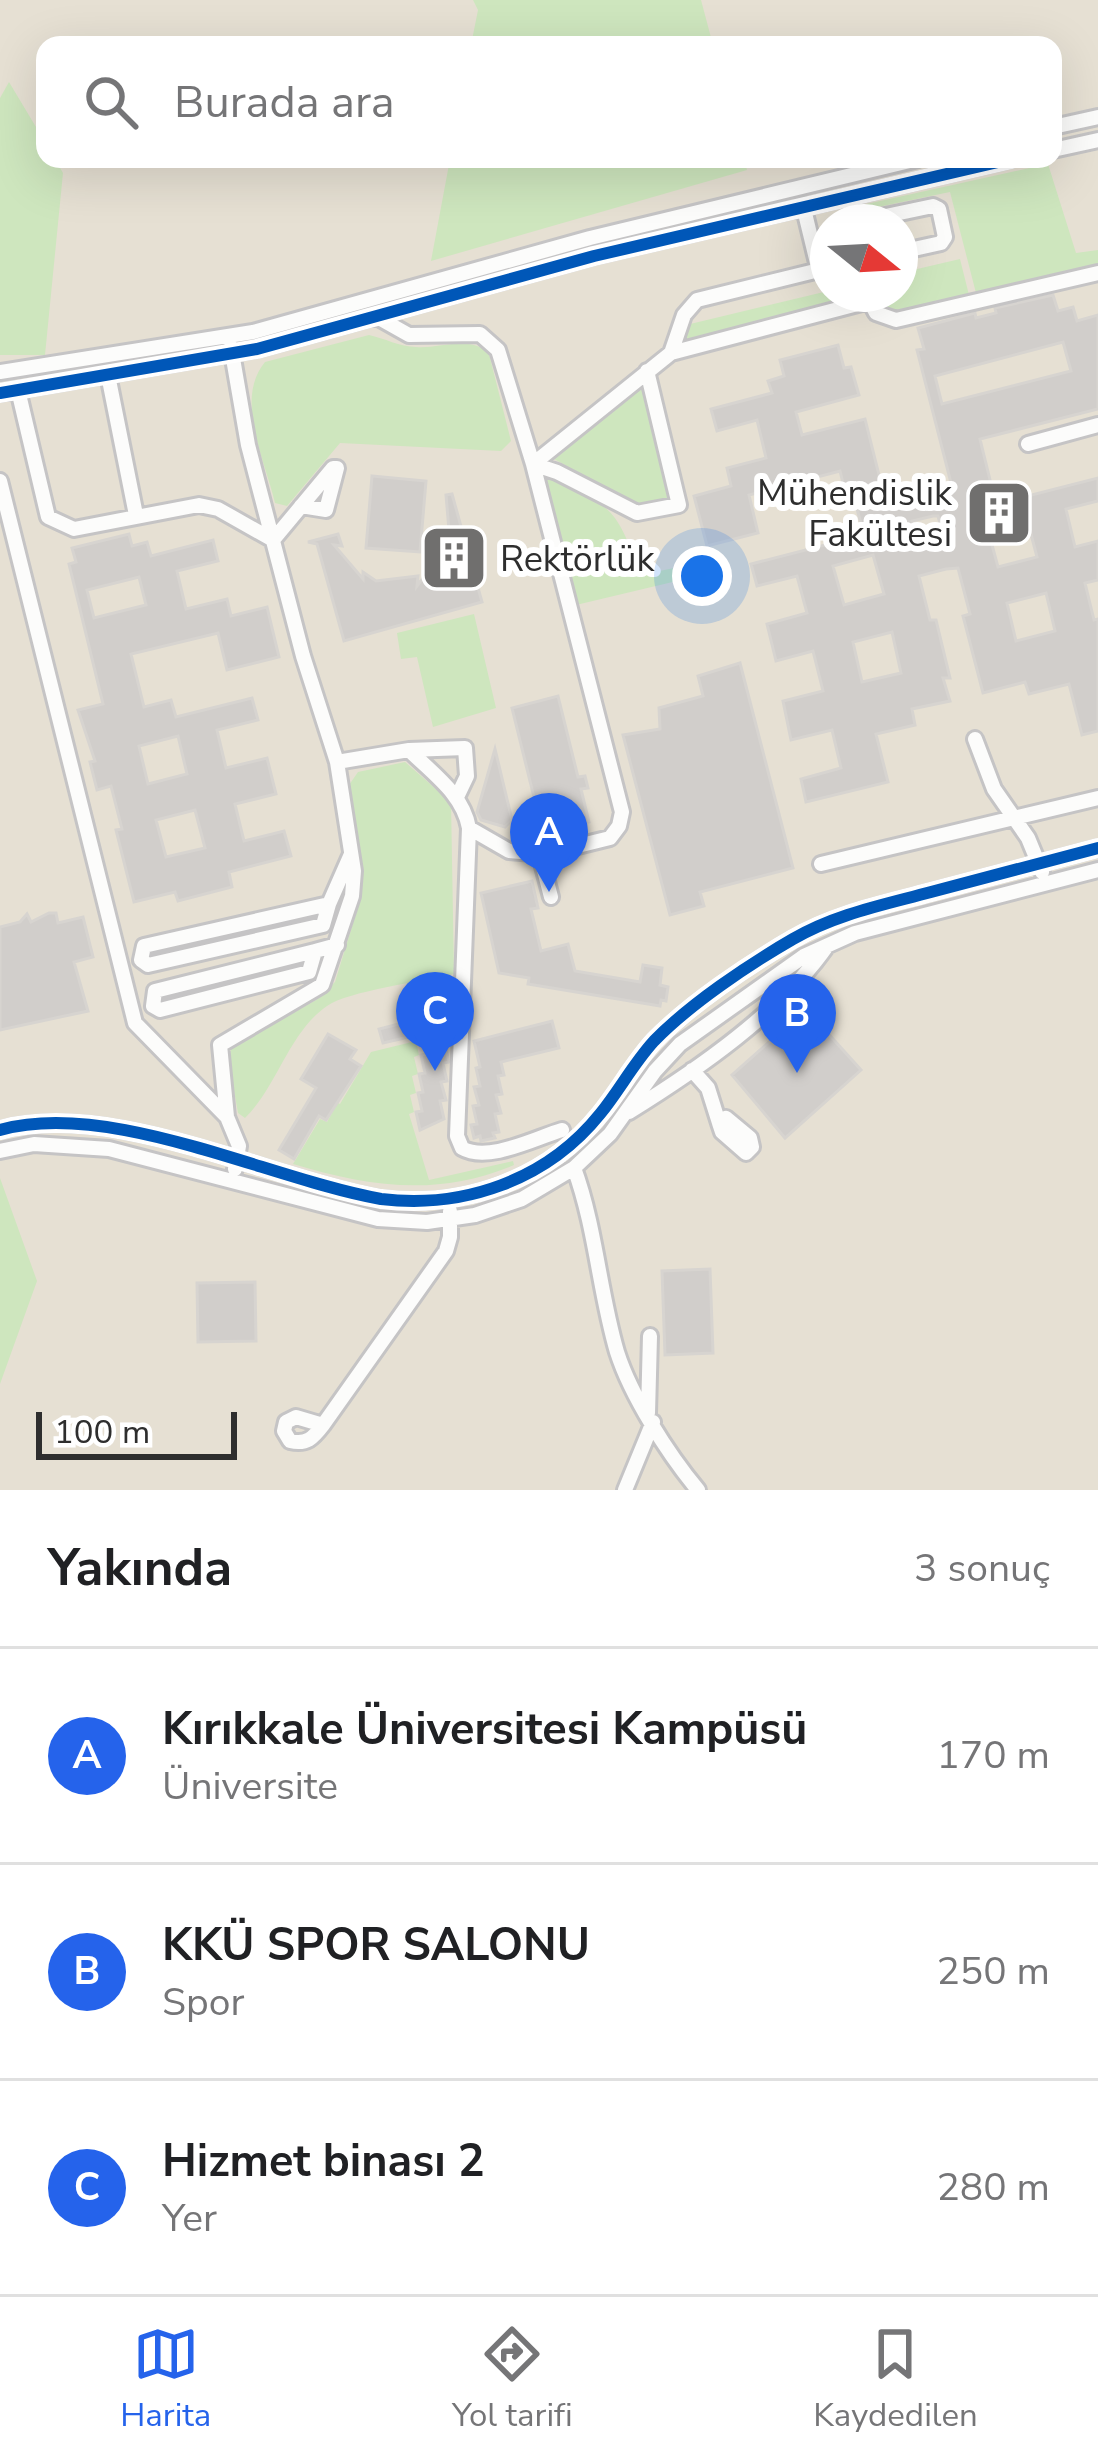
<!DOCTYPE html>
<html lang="tr">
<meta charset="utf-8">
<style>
:root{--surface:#fff;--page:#f6f6f6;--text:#202124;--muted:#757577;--line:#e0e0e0;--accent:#2563eb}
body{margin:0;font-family:"Nunito Sans",sans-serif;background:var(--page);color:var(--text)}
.compass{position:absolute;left:810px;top:204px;width:108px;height:108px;border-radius:50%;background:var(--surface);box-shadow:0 12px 48px #0002;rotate:108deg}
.scale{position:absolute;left:36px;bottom:30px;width:201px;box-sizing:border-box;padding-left:12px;border:6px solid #2e2e2e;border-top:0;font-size:33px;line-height:42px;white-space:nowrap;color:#2e2e2e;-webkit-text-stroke:9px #fff;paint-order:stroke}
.you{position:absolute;left:702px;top:576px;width:42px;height:42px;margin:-30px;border:9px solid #fff;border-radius:50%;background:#1a73e8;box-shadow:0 0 0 18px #1a73e833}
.badge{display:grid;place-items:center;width:78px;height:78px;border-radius:50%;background:var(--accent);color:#fff;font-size:39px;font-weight:700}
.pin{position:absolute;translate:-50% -99px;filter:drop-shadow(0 3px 6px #0008)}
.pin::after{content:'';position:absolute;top:63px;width:42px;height:36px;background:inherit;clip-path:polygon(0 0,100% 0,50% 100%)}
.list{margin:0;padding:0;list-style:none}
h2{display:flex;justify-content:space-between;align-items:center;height:156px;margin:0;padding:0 48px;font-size:51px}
h2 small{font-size:39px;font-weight:400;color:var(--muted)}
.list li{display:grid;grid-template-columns:78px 1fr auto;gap:36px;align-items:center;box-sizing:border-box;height:216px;padding:0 48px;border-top:3px solid var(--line)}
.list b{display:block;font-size:45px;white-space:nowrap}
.list p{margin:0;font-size:39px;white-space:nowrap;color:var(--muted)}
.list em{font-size:39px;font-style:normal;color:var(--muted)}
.icon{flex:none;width:66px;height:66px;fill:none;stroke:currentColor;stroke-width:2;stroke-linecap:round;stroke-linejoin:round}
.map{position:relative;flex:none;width:1098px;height:1490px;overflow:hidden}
.search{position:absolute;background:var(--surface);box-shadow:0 12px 48px #0002;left:36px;right:36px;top:36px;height:132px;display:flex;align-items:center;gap:30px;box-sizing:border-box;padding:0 42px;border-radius:24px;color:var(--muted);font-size:45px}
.sheet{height:804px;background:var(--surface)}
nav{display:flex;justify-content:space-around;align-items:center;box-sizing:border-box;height:168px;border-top:3px solid var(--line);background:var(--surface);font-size:33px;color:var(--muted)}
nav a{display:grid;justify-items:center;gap:6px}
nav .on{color:var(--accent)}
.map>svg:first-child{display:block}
</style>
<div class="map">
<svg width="1098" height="1490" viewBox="0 0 1098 1490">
<rect width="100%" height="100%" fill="#ece8e4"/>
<path fill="#e6e0d3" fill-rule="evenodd" d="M0,0H1098V1490H0ZM45,45H1053V159H45ZM828,222H900V294H828Z"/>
<path fill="#cee6be" d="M473,0H701L713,45H471L478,10Z
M9,82L45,142V159H55L63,173L45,355H0V98Z
M450,159H744L747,170L431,261Z
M1048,164L1076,253L1098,250V264L976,293L950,192L854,212L853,207Z
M960,259L969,295L893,313L878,306L875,294H900V273Z
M828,291L846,294L840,305L683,345L680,342L686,325Z
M369,335C384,338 400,347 416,347C440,349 471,334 489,354L511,441L501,451L340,443L287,506L275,503C265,460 234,399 265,362Z
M640,389L646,391L672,501L641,507L554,459Z
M551,476C613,508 617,508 640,575L708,561L709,567L702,575L576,605L546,480Z
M474,614L496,708L433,727L417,657L401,659L397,633Z
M405,762L451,802L454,974C425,981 348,991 327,1006C289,1032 277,1087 245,1118L238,1113L229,1063L231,1048L316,1000L335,982L361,897L347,788L358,772Z
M416,1041L419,1055L414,1057L418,1074L412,1076L416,1093L410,1095L414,1112L409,1114L429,1180L513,1161L514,1165C438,1197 370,1187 293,1164L320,1119L327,1122L333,1111L327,1107L331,1100L340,1104L371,1052Z
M0,1178L37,1281L0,1384Z"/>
<path fill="#d1cecb" stroke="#d7d4d0" stroke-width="3" fill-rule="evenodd" d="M1053,295L1058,311L1073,307L1077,321L1098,315V409L980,439L993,492L1021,485L1024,497L1098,478V501L1066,509L1075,547L1098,541V580L1085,583L1094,620L1098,619V731L1082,735L1069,684L1029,694L1025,682L983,693L963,616L970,614L958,568L946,569L919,576L930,620H936L950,678H943L950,701L912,709L915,725L876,734L888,782L806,802L801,779L841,768L832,730L791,740L783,701L823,691L813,651L776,661L767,624L807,613L797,576L757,586L751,564L864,535L856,505L849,507L840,471L749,495L758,533L707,546L694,496L731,486L727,468L766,458L757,420L717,431L711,409L772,393L768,381L784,376L780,360L838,345L844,368L851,367L859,395L796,412L802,435L865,419L886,503L952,487L917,350L924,349L918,328L975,313L976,318L996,313L995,308ZM1063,342L1071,371L942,404L935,376ZM933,516H938L945,542L919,547L912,521ZM1027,519L1037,557L998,567L988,530ZM873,555L884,594L844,605L833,566ZM1046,593L1055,631L1016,641L1007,603ZM892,632L901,673L862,682L853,642Z
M372,476L426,481L420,552L366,548Z
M452,494L482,602L344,641L317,544L308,542L338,534L342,546L334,545L363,579V572L376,581L418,576L417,586L432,566L449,555L441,554L449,530L446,495Z
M129,534L132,546L147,542L151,556L213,540L218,561L177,571L186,609L227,599L231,616L267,607L279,657L227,670L218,633L131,654L144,707L171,700L176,717L252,698L258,720L217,730L226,768L267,758L276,794L235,804L244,841L284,831L291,856L229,872L232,887L178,901L175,892L134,902L116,830L122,829L111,786L97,790L90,762L95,761L78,710L103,704L69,564L76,562L72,548ZM139,577L146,605L94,618L87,590ZM178,736L187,774L148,784L139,746ZM195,810L205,848L166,857L156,820Z
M740,663L793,868L700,892L704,906L670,915L623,735L660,729L659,708L703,696L698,676Z
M558,696L578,777L585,776L588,788L581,789L589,822L543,834L512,708Z
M495,749L512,820L505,827L481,820L477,812Z
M532,881L538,908L531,909L541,951L568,944L575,971L640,982L643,965L662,968L660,985L668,987L666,1001L661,1000L660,1006L528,984L529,978L499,973L481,893Z
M49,913H56L58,923L83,917L93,957L74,962L88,1011L0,1030V927L20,922L27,914L31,922Z
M806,1009L861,1070L785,1138L732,1075Z
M438,1014L442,1032L448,1030L450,1038L445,1044L449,1062L443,1063L447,1081L441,1082L446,1100L440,1101L444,1119L420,1130L416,1112L422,1111L418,1093L423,1092L419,1074L425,1073L421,1055L427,1054L422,1034L383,1043L379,1029Z
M552,1021L559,1048L501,1062L504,1075L498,1076L502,1094L496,1095L501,1113L495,1114L499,1132L493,1133L495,1138L481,1141L480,1136L474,1138L471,1125L477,1124L473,1106L479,1105L474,1087L480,1086L476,1068L480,1067L474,1041Z
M328,1034L356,1050L350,1059L361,1066L326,1120L319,1116L294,1159L279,1150L316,1088L301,1079Z
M710,1269L713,1353L665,1355L662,1271Z
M255,1282L256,1341L198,1342L197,1283Z"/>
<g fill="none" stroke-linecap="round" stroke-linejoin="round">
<g stroke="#c5c4c5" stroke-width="20">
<path id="minor" d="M1053,127L1098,117
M1053,150L1098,140
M857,222L933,206L939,209L945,237L941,243L900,252
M868,298L876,313L896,320L1098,273
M377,317L409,335L480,334L498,350L533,464L622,812L619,826L610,838L545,854L509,851L469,828
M671,353L684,315L697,300L815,271L818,267L803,205
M0,372L253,332L590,238L918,159
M108,375L136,515
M18,390L48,517L74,529L199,505L218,509L273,540L333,468H337L326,510L301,506
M0,393L257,349L594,256L1011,159
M1028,444L1098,425
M533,464L671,353L869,301
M533,464L557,472L637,513L679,505L647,371
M0,481L135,1023L227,1117L239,1146L235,1169
M975,739L994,789L1028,838L1042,872
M409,750L465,748L467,776L457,797
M337,762L409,750C433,774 463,794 469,828L457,1136L462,1148C488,1163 535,1138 562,1130
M540,855L551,897
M821,864L1098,798
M329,904L323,925L148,965L141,960L144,946L329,904L351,854
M315,951L155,991L153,1006L160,1010L309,972L315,951L337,945
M692,1070L708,1088L719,1123L726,1118L750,1138L752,1147L746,1153L722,1132L719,1123
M629,1112C697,1070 781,1012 827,946
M227,1117L220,1045L322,985L352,896L354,871L337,762L303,656L248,445L231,347
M0,1130C110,1099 269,1179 381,1199C464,1209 547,1180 600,1114C619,1091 633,1064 654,1041C690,1004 748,965 793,939C836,914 883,905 931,892C986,878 1042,863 1098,848
M0,1151L34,1144L109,1149L378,1219L427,1222L475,1215L522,1199L574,1168L610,1134L655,1071L680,1044L804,956L855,933L1098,870
M574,1168C596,1228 599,1291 617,1352C631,1396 668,1454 698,1490
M648,1413L650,1336
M323,1425L296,1417L286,1422L284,1431L290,1441C307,1445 313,1438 323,1425L446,1251L450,1237V1211
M625,1490L653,1422"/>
</g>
<use href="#minor" stroke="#fcfcfb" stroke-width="14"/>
<g stroke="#fff" stroke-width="20">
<path id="cycleway" d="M0,393L257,349L594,256L1011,159
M0,1130C110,1099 269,1179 381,1199C464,1209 547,1180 600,1114C619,1091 633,1064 654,1041C690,1004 748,965 793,939C836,914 883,905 931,892C986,878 1042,863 1098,848"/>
</g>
<use href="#cycleway" stroke="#0057b8" stroke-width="12"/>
</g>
<defs>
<g id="building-square" transform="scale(3.45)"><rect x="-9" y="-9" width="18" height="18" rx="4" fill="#706f6e" stroke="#fff"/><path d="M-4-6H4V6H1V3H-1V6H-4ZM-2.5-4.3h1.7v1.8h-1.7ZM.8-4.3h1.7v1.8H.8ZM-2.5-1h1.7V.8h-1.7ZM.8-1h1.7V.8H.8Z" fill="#fff"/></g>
</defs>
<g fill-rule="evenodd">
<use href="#building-square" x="999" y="513"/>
<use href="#building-square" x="454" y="558"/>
</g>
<g text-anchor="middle" stroke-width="12" stroke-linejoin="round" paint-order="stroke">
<g font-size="36" fill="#2e2e2e" stroke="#fff" text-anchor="end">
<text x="952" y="505">Mühendislik<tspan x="952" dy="41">Fakültesi</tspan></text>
<text x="500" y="571" text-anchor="start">Rektörlük</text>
</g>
</g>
</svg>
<svg class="compass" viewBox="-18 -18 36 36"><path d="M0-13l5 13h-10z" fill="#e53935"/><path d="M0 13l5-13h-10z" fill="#757577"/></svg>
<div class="scale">100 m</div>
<div class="you"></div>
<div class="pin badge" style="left:549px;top:892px">A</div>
<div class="pin badge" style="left:797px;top:1073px">B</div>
<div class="pin badge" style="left:435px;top:1071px">C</div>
<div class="search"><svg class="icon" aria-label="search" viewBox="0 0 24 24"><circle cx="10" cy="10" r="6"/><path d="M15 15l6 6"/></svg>Burada ara</div>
</div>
<section class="sheet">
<h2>Yakında<small>3 sonuç</small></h2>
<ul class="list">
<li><span class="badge">A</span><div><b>Kırıkkale Üniversitesi Kampüsü</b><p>Üniversite</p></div><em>170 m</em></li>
<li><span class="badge">B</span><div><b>KKÜ SPOR SALONU</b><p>Spor</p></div><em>250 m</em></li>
<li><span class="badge">C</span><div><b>Hizmet binası 2</b><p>Yer</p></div><em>280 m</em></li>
</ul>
</section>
<nav>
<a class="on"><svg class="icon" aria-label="map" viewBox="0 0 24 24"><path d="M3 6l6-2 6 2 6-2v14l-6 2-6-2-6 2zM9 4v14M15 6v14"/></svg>Harita</a>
<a><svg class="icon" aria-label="directions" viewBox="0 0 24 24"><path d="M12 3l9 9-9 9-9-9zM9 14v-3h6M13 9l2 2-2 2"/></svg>Yol tarifi</a>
<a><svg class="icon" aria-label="saved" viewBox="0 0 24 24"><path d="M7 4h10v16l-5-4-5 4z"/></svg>Kaydedilen</a>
</nav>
